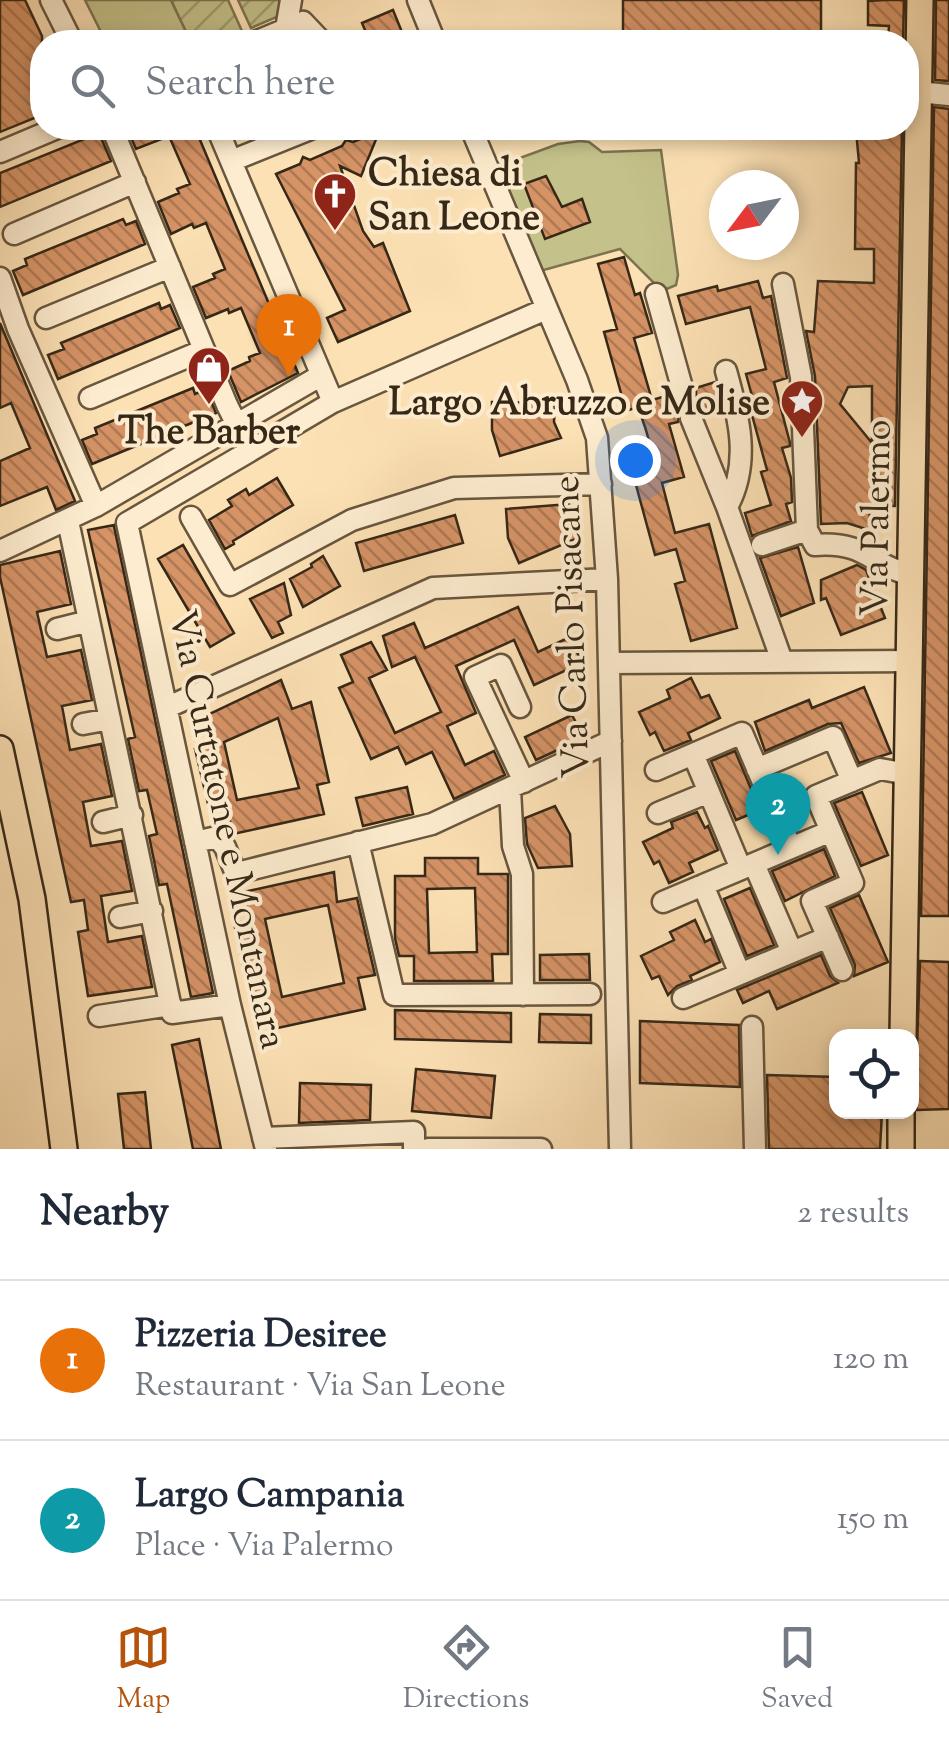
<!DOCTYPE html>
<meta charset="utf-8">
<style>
:root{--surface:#fff;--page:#f2f2f3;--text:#1f2937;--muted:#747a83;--line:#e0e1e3;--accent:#b45309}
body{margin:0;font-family:"Sorts Mill Goudy",serif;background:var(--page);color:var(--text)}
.controls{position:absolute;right:30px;bottom:30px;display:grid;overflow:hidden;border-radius:20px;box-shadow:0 5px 15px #0003}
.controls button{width:90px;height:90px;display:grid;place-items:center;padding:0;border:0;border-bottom:2px solid var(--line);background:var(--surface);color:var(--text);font:50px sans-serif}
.compass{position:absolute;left:709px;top:170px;width:90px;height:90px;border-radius:50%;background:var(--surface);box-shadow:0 5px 15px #0003;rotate:238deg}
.you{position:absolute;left:635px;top:460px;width:35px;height:35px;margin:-25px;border:8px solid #fff;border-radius:50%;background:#1a73e8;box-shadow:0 0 0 15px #1a73e833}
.badge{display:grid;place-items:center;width:65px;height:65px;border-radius:50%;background:var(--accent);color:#fff;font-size:32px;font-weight:700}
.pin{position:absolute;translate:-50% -82px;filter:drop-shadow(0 2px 5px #0008)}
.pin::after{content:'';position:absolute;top:52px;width:35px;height:30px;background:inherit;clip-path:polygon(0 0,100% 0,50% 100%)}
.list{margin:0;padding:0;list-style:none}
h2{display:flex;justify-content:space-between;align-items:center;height:130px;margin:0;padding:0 40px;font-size:42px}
h2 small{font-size:32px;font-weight:400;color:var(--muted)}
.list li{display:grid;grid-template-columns:65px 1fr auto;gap:30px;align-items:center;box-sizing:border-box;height:160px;padding:0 40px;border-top:2px solid var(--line)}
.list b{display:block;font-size:38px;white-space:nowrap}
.list p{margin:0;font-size:32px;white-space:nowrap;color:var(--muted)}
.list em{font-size:32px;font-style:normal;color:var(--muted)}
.icon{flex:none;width:55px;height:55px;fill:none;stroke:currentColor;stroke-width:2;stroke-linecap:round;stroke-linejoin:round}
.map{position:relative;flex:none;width:949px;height:1149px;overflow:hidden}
.search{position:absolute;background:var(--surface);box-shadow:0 5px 15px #0003;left:30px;right:30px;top:30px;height:110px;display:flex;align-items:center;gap:25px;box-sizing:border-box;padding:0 35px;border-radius:40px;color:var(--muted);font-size:38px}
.sheet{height:450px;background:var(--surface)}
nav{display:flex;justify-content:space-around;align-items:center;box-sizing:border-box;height:140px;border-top:2px solid var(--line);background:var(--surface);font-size:28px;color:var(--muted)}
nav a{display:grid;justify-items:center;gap:5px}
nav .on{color:var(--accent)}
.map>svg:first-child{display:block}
</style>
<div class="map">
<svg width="949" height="1149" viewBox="0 0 949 1149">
<defs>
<pattern id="garden-furrows" width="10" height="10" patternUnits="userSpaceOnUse" patternTransform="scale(2.5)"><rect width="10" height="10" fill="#c4c18a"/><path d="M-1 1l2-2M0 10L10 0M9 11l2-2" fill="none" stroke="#a09d70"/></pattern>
<pattern id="building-back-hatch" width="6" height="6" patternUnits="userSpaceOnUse" patternTransform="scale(2.5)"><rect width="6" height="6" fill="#d59366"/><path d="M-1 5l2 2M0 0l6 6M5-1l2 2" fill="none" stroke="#ae7853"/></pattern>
</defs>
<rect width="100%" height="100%" fill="#fce1b5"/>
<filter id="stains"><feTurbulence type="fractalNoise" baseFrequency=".002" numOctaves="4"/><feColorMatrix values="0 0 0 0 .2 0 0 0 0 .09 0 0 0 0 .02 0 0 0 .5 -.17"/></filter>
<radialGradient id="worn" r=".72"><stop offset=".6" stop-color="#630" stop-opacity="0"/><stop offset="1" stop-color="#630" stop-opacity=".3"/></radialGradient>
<path fill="#c4c18a" stroke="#7d7450" stroke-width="2.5" d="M85,0H171L191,42H106Z
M580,141L589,142L602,152L661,150L678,275L676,285L662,291L620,249L540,271L498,166L558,144Z"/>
<path fill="url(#garden-furrows)" stroke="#7d7450" stroke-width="2.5" d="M171,0H228L242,31L215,42H191Z
M238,0H281L279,16L251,28Z"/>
<path fill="url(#building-back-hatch)" stroke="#362817" stroke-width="2.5" fill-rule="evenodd" d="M0,0H25L42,36V115L0,132Z
M623,0H821V42H623Z
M885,0H904L903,42H888L889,26L868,25V1Z
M936,0H949V81L935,80Z
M393,10L406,42H370L362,23Z
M934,107L949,109V916H921Z
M127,128H195L298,373L241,402L228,371L250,361L249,357L260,353L241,308L229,313L228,309L206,318L193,287L215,278L213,274L225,269L206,223L194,228L192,224L171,234L158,202L179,193L177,189L190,184L169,136L136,149Z
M864,128H902L895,506L870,505L869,530L847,523L821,524L815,376L806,331L814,332L818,281L874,283V249H855L856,163H859L856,130H864ZM872,386V443L840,404L848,387Z
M379,132L361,176L340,166L363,231L374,247L383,243L410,311L338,342L327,318L345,310L276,174L300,164L303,157L310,160L342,146L346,140L353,142Z
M99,133L111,161L0,207V173Z
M546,176L562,207L582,199L590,222L545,239L524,184Z
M123,219L126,225L136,221L145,244L23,295L13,271L27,265L25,259Z
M624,257L635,295L640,293L652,333L634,338L652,400L670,395L679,404H688L696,395V388L715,382L722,409L704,414L699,407L687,405L680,410L678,422L669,424L684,477L662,483L675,533L709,524L737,628L691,641L675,584L685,581L676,549L655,555L633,474L657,468L645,427L638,407L626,411L604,332L617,329L598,264Z
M758,281L763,298L771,296L787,378L774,382L790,443V446L782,448L791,478L792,502L786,504L791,521L752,536L745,513L771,505L761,472L767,470L752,415L757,414L746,374L766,369L750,307L686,324L678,296L717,286L718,291Z
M159,303L161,309L170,305L180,328L58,379L48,355L64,349L61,343Z
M0,323L75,501L56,510L47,487L0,506V461L30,448L11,403L0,408Z
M193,388L195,394L206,389L216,413L92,464L82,440L97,434L95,428Z
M492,402L555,403L554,422L561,438L500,456L492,430Z
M277,478L293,505L233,541L234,544L225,549L209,520L232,506L228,500L246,489L249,495Z
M569,504L570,523L578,538L519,563L508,538L506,509Z
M455,515L463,543L364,571L356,543Z
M114,525V526L213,993L191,997L167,884L159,885L149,836L157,834L147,790L139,791L128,739L135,737L88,530Z
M183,545L234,633L210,647L158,559Z
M798,547L814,603L781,616L760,558Z
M60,551L71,604L37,612L47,657L81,650L92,700L62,706L70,750L101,744L112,796L83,802L91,846L122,841L132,891L101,896L108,942L142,936L152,987L88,996L78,932L88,930L84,900L71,902L0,577V565Z
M323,556L340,586L303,607L290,579L312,567L311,564Z
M857,565L866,570L885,618L841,635L826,598L821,600V580Z
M284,583L291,615L278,622L283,633L272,638L250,599Z
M518,607L538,652L570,637L582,663L534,685L514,640L456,666L476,713L447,726L465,765L494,751L505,775L454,799L432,752L406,764L398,747L371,759L339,688L353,682L341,655L371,642L387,670L369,678L395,733L441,712L415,657L392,667L383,636L414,623L425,648Z
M691,678L701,698L709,695L720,718L688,733L691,740L664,751L655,732L650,735L639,712L670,698L667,690Z
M281,680L292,709L311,702L329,782L317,785L324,814L233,834L226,804L209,808L195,749L214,744L203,717ZM278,718L299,788L237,800L224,742Z
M864,687L891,753L859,763L841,723L828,724L765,751L755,722L809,700L812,708Z
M572,715L584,738L536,760L525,737Z
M735,751L760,810L736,820L711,761Z
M407,787L413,814L363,826L356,798Z
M862,792L888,855L861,866L834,803Z
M555,806L570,834L572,866L538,868L527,844L525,818Z
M697,812L705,828L708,826L718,850L689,863L693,872L669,883L659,861L654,864L643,842L673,828L671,822Z
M824,849L835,876L785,901L772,871Z
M425,858H478V874H508V954H492L493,981H414V956H399L395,938V876H425ZM475,888L477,952L429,953L427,889Z
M334,872L337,902L357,898L375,975L358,978L365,1009L273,1029L267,1000L251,1003L234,923L250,920L244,892ZM328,905L344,983L282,997L265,919Z
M750,888L774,945L747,956L724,899Z
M859,895L888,962L854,976L855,965L830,908Z
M695,920L705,942L711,939L720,962L690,976L692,980L677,986L668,995L659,976L652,979L641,956L674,940L670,932Z
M589,954L590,980H540V955Z
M821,955L830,976L838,983L777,1009L769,991L743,1003L737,990Z
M920,961L949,962V1109L917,1110L915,1103Z
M395,1010L511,1013V1042L395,1039Z
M540,1014L591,1015V1043L539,1042Z
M640,1021L739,1025L740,1087L640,1083Z
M199,1039L221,1149H193L172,1045Z
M416,1069L495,1076L491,1118L412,1111Z
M767,1075L836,1077V1112H882L880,1149H769Z
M300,1083L371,1085L370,1120L299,1123Z
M145,1092L151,1149H124L118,1094Z"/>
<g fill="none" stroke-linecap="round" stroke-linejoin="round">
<g stroke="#68563e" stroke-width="25">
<path id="minor" d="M51,0L72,42
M418,0L435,42
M286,29L291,0
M255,42L303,22L322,42
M918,92L949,95
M112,128L227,405L250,451L127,523L230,1005L266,1149
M217,128L333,402
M471,128L577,380L597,438L607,579L620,1149
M0,152L57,128
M231,161L313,128
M14,234L135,182
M0,278L18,329L96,506
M783,284L801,377L807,530L815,545C867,541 871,566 912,575
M656,294L683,391
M46,318L170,267
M726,371C739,417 751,463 727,507
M90,398L204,350
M691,418L727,507L782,661
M250,451L333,402L546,309
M191,517L230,585L352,520L454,488L601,484
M68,521L172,1013L230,1005
M762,545L807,530
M0,551L96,506L320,376
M57,629L89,621
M609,663L911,661
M168,707L433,588L607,579
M520,707L501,665L475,677L524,782
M83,724L110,719
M693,754L741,869
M757,769L833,737L852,781
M656,770L742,733L791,848
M510,789L513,846L522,874L523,995
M658,813L709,792
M103,822L132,815
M831,831L853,883L812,901L842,970
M195,842L217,837L225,847L234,869L241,872L432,824L611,741
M358,842L394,995L590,994
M754,864L792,952
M703,885L740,974
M663,902L831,831L816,796L880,769L908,774
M120,917L152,911
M683,998L828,937
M99,1016L171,1005
M752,1027L755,1149
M263,1138L414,1132V1149
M428,1149H541"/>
</g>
<g stroke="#362817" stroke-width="30">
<path id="major" d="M0,749L32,899L64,1149
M903,1036L920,0
M901,1149V1112"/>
</g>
<use href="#minor" stroke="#fdeccf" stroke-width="20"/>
<use href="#major" stroke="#fce1b5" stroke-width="25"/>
</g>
<defs>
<g id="church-pin" transform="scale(2.25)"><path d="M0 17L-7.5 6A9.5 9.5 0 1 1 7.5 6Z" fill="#8f2418" stroke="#fdeccf"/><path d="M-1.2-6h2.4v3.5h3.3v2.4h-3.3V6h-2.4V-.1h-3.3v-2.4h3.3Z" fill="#fff"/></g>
<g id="shop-pin" transform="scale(2.25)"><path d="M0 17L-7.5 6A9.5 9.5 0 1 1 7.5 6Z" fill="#8f2418" stroke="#fdeccf"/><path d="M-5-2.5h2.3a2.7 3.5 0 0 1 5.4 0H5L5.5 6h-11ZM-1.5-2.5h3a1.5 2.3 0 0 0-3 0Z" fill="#fff"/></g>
<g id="sight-pin" transform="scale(2.25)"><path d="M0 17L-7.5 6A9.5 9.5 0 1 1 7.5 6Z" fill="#8f2418" stroke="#fdeccf"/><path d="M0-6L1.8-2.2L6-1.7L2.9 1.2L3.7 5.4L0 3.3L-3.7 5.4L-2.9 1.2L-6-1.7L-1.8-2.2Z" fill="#fff"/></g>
</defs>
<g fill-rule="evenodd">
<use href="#church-pin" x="335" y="194"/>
<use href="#shop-pin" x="209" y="368"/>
<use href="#sight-pin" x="802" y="401"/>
</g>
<g text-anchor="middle" stroke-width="8" stroke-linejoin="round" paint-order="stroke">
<g font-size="38" font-weight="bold" fill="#362817" stroke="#fdeccf" text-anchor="start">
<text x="368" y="185">Chiesa di<tspan x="368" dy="44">San Leone</tspan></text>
<text x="770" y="414" text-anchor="end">Largo Abruzzo e Molise</text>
<text x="209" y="443" text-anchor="middle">The Barber</text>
</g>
<g font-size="38" fill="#362817" stroke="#fdeccf">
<text transform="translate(875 518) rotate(-89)" y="13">Via Palermo</text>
<text transform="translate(570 627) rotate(-92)" y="13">Via Carlo Pisacane</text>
<text transform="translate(229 829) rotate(78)" y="13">Via Curtatone e Montanara</text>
</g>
</g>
<rect width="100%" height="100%" filter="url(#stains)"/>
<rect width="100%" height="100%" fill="url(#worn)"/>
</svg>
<div class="controls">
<button><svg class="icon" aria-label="locate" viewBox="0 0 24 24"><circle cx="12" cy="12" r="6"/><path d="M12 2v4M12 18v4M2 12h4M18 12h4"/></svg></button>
</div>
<svg class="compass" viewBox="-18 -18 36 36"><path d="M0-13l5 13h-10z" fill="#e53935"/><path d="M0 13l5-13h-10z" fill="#747a83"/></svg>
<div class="you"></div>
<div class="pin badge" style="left:289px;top:376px;background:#e8710a">1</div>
<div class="pin badge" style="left:778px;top:855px;background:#0f9aa8">2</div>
<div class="search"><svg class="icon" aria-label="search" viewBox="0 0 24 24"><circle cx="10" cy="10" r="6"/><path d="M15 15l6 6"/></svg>Search here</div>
</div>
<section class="sheet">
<h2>Nearby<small>2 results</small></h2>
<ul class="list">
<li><span class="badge" style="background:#e8710a">1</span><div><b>Pizzeria Desiree</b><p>Restaurant · Via San Leone</p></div><em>120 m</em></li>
<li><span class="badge" style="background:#0f9aa8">2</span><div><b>Largo Campania</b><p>Place · Via Palermo</p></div><em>150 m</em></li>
</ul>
</section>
<nav>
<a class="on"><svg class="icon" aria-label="map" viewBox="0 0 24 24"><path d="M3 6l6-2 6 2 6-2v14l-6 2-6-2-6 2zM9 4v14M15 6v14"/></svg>Map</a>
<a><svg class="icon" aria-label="directions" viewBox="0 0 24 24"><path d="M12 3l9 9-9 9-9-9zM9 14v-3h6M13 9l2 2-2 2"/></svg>Directions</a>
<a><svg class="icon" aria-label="saved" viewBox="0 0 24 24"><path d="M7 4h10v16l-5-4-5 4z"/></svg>Saved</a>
</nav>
